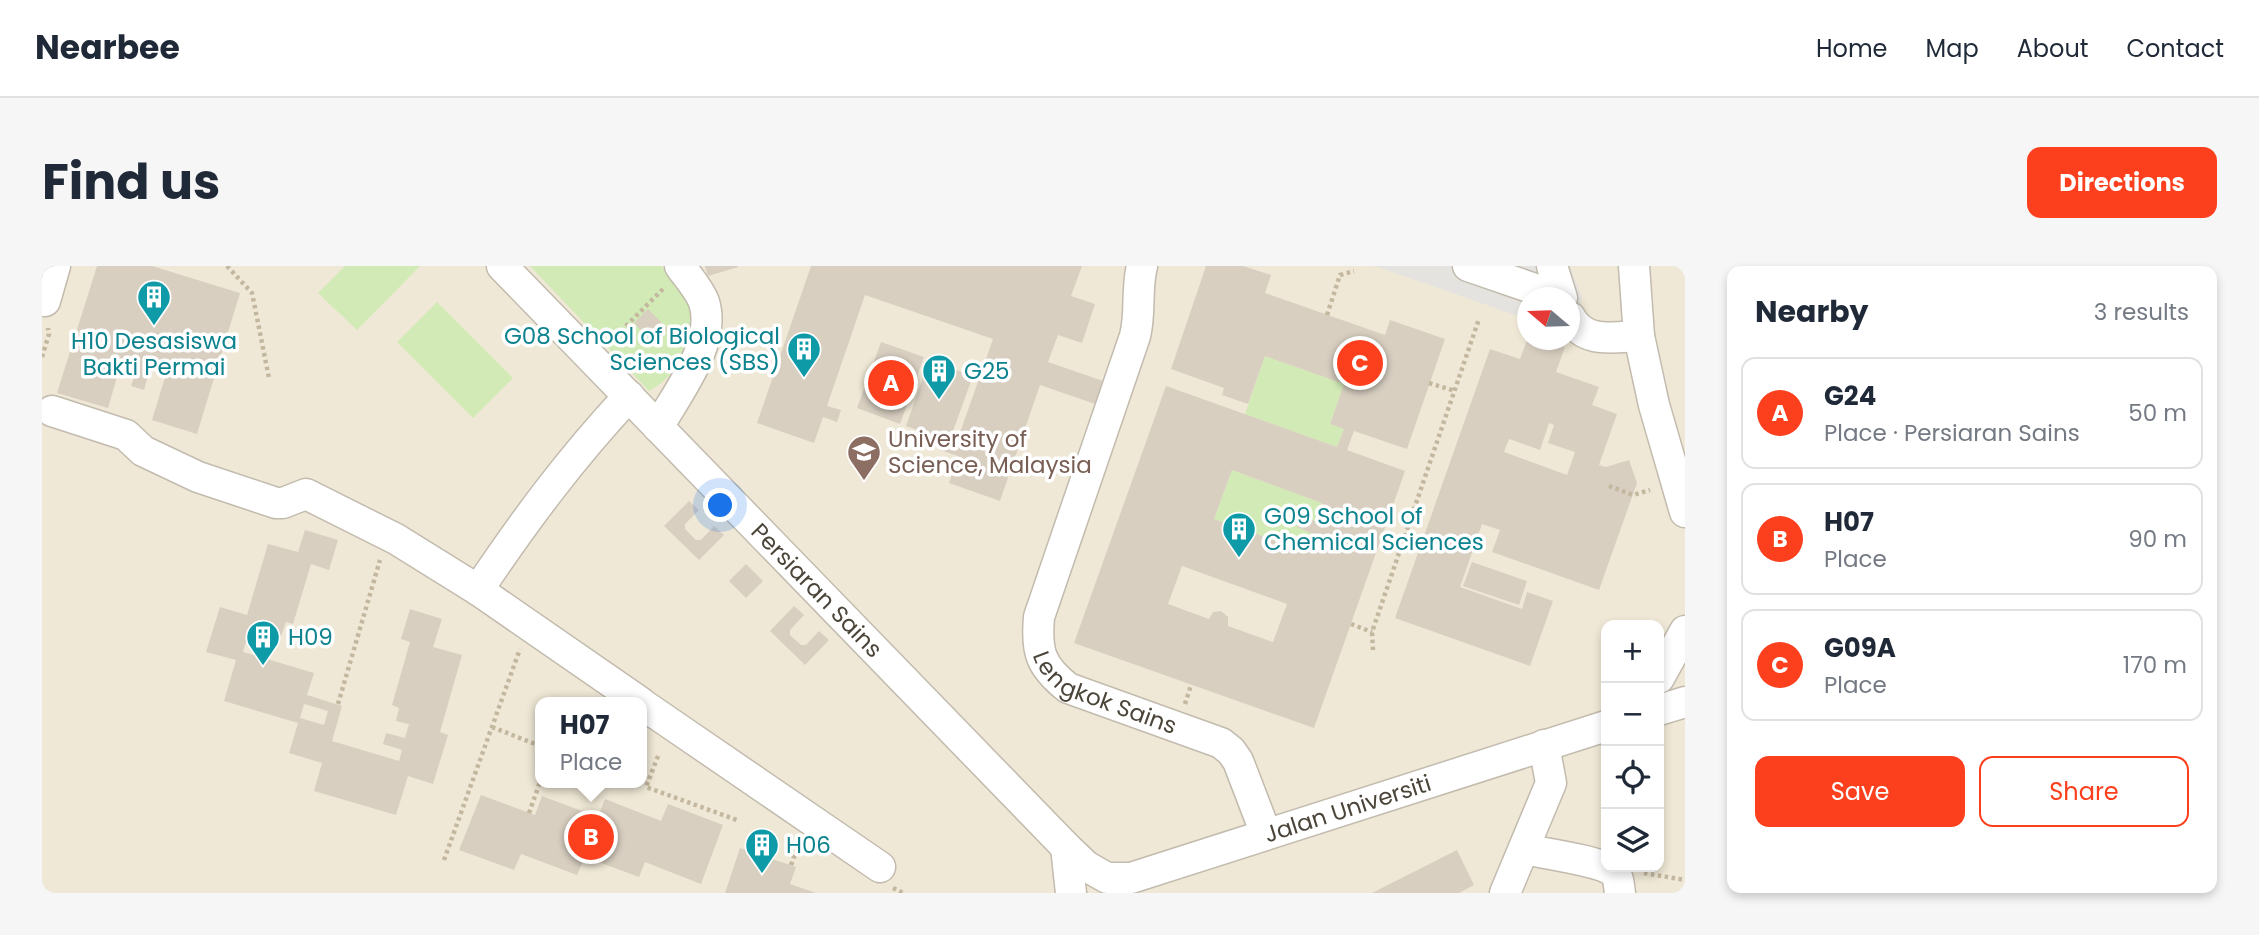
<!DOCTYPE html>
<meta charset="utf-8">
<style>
:root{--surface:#fff;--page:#f6f6f7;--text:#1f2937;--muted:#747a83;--line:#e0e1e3;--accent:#fc3f1d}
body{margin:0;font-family:Poppins,sans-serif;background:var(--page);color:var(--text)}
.controls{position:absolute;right:21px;bottom:21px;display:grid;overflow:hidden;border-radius:14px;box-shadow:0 4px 10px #0003}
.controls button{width:63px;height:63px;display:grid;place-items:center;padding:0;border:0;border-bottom:2px solid var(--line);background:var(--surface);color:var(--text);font:35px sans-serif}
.compass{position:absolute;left:1475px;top:21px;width:63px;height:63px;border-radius:50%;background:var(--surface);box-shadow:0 4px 10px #0003;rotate:289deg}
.you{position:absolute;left:679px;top:240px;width:24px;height:24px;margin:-18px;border:5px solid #fff;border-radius:50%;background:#1a73e8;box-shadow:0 0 0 10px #1a73e833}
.badge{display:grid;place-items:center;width:46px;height:46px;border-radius:50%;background:var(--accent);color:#fff;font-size:23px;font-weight:700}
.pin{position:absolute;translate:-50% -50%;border:4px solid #fff;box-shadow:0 2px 7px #0006}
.popup{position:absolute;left:493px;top:431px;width:112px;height:91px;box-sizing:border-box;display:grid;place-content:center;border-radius:14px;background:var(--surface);filter:drop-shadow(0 2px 5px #0005);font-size:23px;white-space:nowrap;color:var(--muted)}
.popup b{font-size:26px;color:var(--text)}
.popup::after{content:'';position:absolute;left:50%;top:100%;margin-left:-14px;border:14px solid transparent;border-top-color:var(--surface)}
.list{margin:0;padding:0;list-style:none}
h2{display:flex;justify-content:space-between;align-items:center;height:91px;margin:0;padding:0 28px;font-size:30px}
h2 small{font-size:23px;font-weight:400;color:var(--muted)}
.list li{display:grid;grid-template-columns:46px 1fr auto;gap:21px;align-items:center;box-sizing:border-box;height:112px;margin:0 14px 14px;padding:0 14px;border:2px solid var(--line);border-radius:14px}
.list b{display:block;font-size:26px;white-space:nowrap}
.list p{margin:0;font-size:23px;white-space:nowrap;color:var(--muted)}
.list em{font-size:23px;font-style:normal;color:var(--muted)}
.actions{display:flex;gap:14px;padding:21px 28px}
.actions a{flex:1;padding:16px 0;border:2px solid var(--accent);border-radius:14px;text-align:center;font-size:24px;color:var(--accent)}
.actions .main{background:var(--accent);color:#fff}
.icon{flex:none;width:38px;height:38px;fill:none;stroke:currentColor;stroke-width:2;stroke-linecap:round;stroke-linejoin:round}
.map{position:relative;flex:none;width:1643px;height:627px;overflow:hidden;border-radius:14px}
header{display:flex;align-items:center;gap:42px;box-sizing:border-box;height:98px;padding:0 35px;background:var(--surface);border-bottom:2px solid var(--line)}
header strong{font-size:33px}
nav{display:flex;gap:38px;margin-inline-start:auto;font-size:24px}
.intro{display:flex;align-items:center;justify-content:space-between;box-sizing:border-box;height:168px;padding:0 42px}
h1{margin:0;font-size:49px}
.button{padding:18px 32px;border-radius:14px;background:var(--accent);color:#fff;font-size:24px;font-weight:700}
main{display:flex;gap:42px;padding:0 42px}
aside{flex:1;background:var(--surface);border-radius:14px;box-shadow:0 4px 10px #0003}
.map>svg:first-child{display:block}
</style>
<header>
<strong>Nearbee</strong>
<nav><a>Home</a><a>Map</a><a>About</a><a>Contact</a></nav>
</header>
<div class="intro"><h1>Find us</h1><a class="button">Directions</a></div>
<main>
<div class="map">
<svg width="1643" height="627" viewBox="0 0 1643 627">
<rect width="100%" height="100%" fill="#f6f3ec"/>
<path fill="#efe8d6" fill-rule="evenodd" d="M0,0H1643V627H0ZM1486,32H1528V74H1486ZM1564,359H1617V601H1564ZM498,436H600V517H498Z"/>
<path fill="#d2eab5" d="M303,0H378L315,64L276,27Z
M488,0H619C628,9 639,18 645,30C663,65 639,108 607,125Z
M395,36L471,112L431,152L355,76Z
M1223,90L1302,118L1288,158L1302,163L1295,181L1203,148Z
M1190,204L1280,237L1273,255L1259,250L1255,261L1269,267L1263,285L1172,253Z"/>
<path fill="#e5e3e0" d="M1333,0H1528L1540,32L1528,69V32H1486L1485,53Z"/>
<path fill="#d8cfc1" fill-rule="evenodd" d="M55,0H110L198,27L155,168L110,154L124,108L108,103L102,124L89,120L96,99L80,94L66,142L15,127Z
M663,0H696V1L666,10Z
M769,0H1040L1029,30L1053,38L1040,77L1016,69L1006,96L1061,115L1053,138L998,119L958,235L907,217L916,190L898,184L901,173L864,160L887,94L931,110L907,176L914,178L951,73L823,29L785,140L799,144L795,156L781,151L772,177L715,157Z
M1164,0H1201L1229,9L1223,27L1343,69L1348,54L1403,73L1365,183L1312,165L1305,184L1363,205L1272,462L1032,377L1124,120L1295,181L1302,163L1288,158L1302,118L1223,90L1206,138L1180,129L1182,122L1129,103ZM1190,204L1280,237L1273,255L1259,250L1255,261L1269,267L1263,285L1172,253ZM1140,300L1245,338L1231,376L1186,360V351L1179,345L1171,346L1167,353L1126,338Z
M606,43L626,63L612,78L592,57Z
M1485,74H1502L1523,81L1514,106L1557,121L1550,139L1575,148L1557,199L1564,201L1587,194L1595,217L1557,324L1450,286L1458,264L1440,258L1418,321L1480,343L1485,326L1511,335L1488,400L1353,352L1448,83L1478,93ZM1507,157L1512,159L1506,177L1533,186L1525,209L1462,186L1467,173L1498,184Z
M839,76L882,91L858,158L815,142Z
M647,235L657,244L643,258V263L654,274H659L672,260L682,269L657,294L622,260Z
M263,264L296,274L287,304L269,298L251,358L244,356L239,370L208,361L201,386L272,407L265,429L300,440L290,475L357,495L360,484L341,478L344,467L363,472L367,458L354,455L357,442L350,439L368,376L359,373L368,343L400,353L391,381L420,389L398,466L406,469L391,518L366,510L354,549L272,525L280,497L247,487L256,457L182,435L194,394L164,386L178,341L205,349L226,278L256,286ZM262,438L286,445L282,459L258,452Z
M1430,296L1485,315L1477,339L1421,320Z
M704,298L721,315L704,332L687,315Z
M752,340L762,349L748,364V369L759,379H764L777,365L787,374L763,399L728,365Z
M439,529L493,549L500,530L556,551L563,533L619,555L626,538L681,559L659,618L603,596L597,611L543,591L535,609L479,588L472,604L417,584Z
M698,582L754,601L748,618L774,627H683Z
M1415,584L1432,619L1417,627H1330Z"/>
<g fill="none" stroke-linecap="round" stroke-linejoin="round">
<g stroke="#c2bbae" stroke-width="33">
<g id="minor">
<path id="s1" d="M460,0L1024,581L1044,600L1065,612H1089L1564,460"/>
<path id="s2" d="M1100,0C1094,23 1099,47 1093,70L997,351C994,385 998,400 1026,422L1179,477L1189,485L1196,495L1224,568"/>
<path d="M1426,0L1519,32"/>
<path d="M1510,0L1520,32"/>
<path d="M1592,0L1597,70L1612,139L1643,246"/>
<path d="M3,35L13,0"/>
<path d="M1528,51C1542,78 1571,71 1597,70"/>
<path d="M10,145L84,169L101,185L156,211L234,237H241L264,228L354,273L436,324L598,436"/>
<path d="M616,161C636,126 675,77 662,36C657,23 646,11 638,0"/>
<path d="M436,324C483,254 529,192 587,130"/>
<path d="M1617,412L1643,365"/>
<path d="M600,438L838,601"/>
<path d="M1617,444L1643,436"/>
<path d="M1024,581L1029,627"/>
<path d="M1482,583C1500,587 1560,595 1572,606C1577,611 1577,621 1578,627"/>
<path d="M1463,627L1509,517L1502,479"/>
</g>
</g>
<path stroke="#c4b79f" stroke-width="4.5" stroke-dasharray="3.5 3.5" stroke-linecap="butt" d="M185,0L210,27L227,112
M1285,49L1298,9L1312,5
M569,75L622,22
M0,91L7,68L6,62
M1387,117L1413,125
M1567,220L1591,229L1608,224
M1309,358L1330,366
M1331,384L1330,366L1437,53
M296,438L338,294
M1143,438L1149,419
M450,461L498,480
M616,490L604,521L695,554
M487,547L498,516
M402,594L478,383
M749,599L757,577
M1602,607L1643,614
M851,622L861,627"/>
<use href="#minor" stroke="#fff" stroke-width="30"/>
</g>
<defs>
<g id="building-pin" transform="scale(1.75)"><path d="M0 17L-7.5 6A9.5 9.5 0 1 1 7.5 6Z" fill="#0f9aa8" stroke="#fff"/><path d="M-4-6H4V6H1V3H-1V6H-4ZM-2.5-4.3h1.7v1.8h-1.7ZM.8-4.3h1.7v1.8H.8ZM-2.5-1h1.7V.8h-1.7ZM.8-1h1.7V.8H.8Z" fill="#fff"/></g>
<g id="university-pin" transform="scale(1.75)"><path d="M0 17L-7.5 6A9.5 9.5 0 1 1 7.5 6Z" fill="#8d6e63" stroke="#fff"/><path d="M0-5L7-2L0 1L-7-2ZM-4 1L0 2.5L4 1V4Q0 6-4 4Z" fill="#fff"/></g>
</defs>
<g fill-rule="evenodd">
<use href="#building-pin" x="112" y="31"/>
<use href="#building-pin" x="762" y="83"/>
<use href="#building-pin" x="897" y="105"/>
<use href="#university-pin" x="822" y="186"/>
<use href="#building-pin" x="1197" y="263"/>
<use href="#building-pin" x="221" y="371"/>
<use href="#building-pin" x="720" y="579"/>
</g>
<g text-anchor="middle" stroke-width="7" stroke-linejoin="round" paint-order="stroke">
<g font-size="23" fill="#0d838f" stroke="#fff" text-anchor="start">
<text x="738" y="78" text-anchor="end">G08 School of Biological<tspan x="738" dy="26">Sciences (SBS)</tspan></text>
<text x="112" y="83" text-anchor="middle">H10 Desasiswa<tspan x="112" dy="26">Bakti Permai</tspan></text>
<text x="922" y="113">G25</text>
<text x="1222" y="258">G09 School of<tspan x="1222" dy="26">Chemical Sciences</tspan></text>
<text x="246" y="379">H09</text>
<text x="744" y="587">H06</text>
</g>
<g font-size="23" fill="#785e54" stroke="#fff" text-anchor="start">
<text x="846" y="181">University of<tspan x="846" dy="26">Science, Malaysia</tspan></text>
</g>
<g font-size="23" fill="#4b4439" stroke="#fff">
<text dy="8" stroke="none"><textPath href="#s1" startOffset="452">Persiaran Sains</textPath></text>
<text dy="8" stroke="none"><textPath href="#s2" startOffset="483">Lengkok Sains</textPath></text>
<text dy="8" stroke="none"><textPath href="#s1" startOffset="1113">Jalan Universiti</textPath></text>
</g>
</g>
</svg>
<div class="controls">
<button>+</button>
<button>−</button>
<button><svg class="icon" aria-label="locate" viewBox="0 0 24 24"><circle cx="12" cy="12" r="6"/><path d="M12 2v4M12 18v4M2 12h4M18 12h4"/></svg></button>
<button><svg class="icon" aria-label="layers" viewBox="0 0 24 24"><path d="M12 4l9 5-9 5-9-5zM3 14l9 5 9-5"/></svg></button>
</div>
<svg class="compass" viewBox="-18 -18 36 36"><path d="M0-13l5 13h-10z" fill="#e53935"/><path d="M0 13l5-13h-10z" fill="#747a83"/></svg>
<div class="you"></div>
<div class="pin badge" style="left:849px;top:117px">A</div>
<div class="pin badge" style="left:549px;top:571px">B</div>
<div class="popup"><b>H07</b>Place</div>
<div class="pin badge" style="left:1318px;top:97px">C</div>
</div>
<aside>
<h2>Nearby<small>3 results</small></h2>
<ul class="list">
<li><span class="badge">A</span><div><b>G24</b><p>Place · Persiaran Sains</p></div><em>50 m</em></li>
<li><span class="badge">B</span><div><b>H07</b><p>Place</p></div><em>90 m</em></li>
<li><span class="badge">C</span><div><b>G09A</b><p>Place</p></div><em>170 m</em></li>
</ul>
<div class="actions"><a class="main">Save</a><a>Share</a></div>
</aside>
</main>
